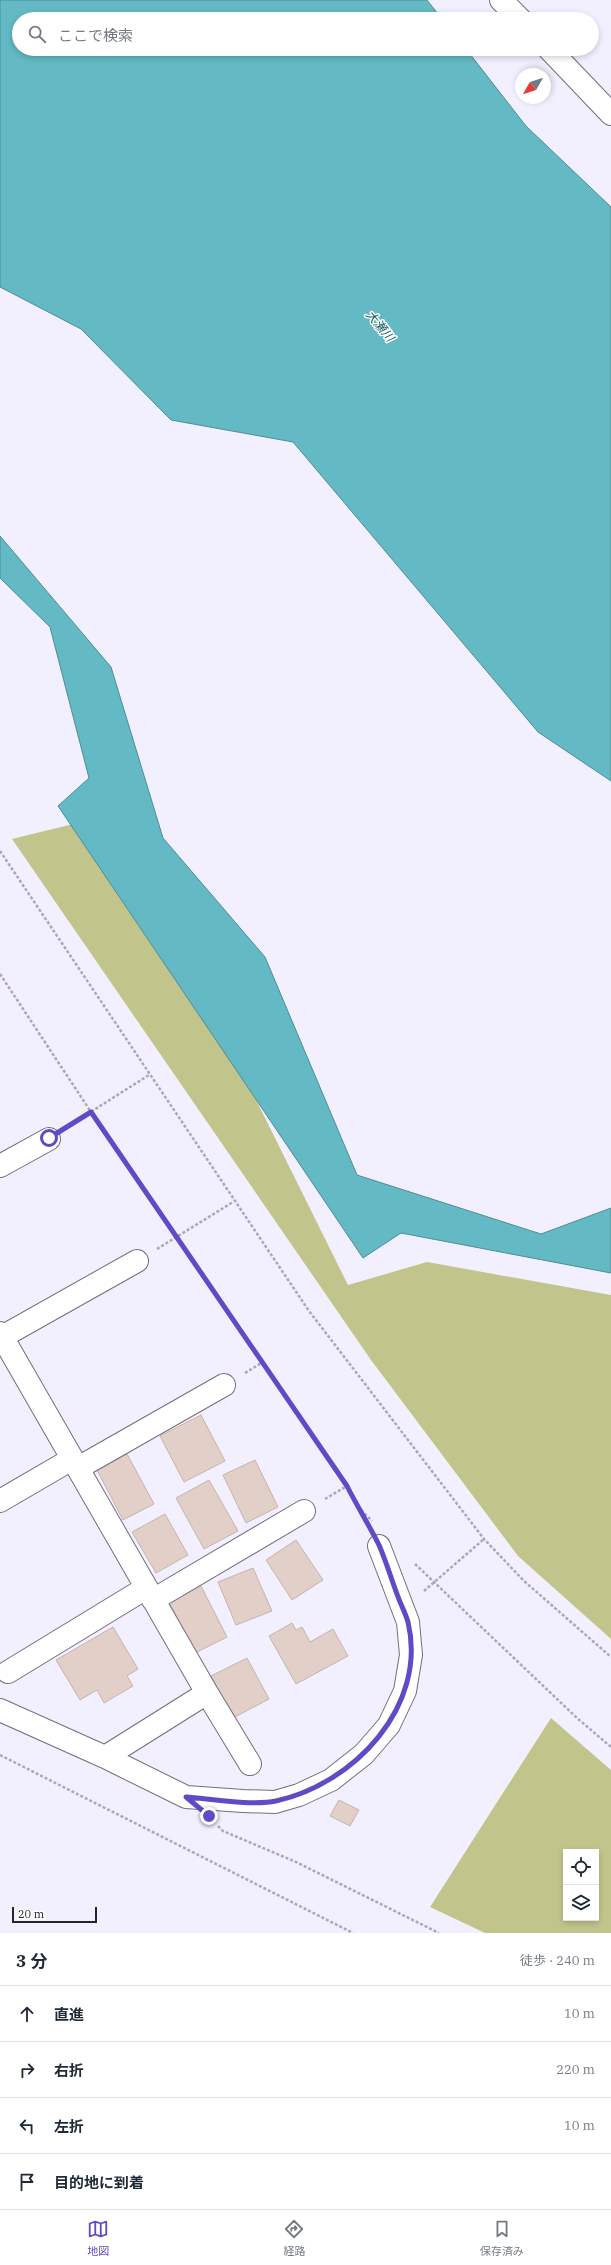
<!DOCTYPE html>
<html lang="ja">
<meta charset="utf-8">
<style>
:root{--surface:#fff;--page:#f6f6f7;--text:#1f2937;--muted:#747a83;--line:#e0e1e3;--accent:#5d4cc5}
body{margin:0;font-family:"IBM Plex Serif","Noto Sans JP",serif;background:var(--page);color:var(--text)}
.controls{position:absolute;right:12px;bottom:12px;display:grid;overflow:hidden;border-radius:0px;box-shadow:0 2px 6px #0003}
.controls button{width:36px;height:36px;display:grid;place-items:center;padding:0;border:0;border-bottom:1px solid var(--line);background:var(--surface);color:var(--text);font:20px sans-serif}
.compass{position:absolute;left:515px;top:68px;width:36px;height:36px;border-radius:50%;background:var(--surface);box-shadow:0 2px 6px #0003;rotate:231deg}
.scale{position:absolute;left:12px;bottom:10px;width:85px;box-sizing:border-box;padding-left:4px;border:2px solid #25242a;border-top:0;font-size:11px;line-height:14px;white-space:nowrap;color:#25242a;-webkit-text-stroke:3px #fff;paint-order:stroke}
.stop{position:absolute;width:12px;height:12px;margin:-9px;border:3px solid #5d4cc5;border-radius:50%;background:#fff}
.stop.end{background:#5d4cc5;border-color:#fff;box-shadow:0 1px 4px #0008}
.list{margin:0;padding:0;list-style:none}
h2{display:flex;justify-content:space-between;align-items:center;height:52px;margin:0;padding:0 16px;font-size:17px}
h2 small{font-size:13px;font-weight:400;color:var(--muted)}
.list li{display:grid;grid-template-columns:26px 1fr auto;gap:12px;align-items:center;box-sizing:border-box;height:56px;padding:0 16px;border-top:1px solid var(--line)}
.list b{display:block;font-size:15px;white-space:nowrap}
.list em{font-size:13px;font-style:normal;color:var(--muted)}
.icon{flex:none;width:22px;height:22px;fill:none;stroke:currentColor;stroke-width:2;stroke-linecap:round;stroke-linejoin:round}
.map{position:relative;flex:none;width:611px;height:1933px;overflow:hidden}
.search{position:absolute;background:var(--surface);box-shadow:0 2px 6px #0003;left:12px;right:12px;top:12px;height:44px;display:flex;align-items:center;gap:10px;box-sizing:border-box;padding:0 14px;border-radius:22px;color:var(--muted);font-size:15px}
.sheet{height:276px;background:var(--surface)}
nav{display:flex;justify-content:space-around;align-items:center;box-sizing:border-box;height:56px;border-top:1px solid var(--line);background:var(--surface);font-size:11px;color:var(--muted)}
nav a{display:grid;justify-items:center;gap:2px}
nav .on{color:var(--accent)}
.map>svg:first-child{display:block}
</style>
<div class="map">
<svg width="611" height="1933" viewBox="0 0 611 1933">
<rect width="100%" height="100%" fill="#f2f0fe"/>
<path fill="#c2c58b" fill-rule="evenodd" d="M114,814L348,1285L427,1262L611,1295V1639L518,1556L371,1360L12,839Z
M551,1718L611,1770V1933H485L430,1907ZM566,1852H596V1918H566Z"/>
<path fill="#63b9c4" stroke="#508c96" d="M0,0H427L442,19H19V49H466L526,126L611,207V781L538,732L293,442L171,420L81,329L0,287Z
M0,536L111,667L163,838L265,957L357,1175L541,1234L611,1208V1273L401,1233L363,1258L58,806L89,778L50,627L0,578Z"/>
<path fill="#e2d0c8" stroke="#c5b4ab" d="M201,1415L225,1461L184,1482L160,1436Z
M127,1454L154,1504L123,1520L97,1470Z
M255,1460L278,1507L246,1523L223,1475Z
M209,1480L238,1531L204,1549L176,1498Z
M165,1514L188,1555L156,1573L132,1532Z
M296,1540L323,1580L292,1600L266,1560Z
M253,1568L272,1611L236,1625L218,1582Z
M201,1586L227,1637L195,1653L169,1602Z
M292,1623L296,1630L302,1627L310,1642L333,1629L348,1656L296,1684L269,1636Z
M113,1627L138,1669L127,1676L133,1686L104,1703L97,1690L80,1700L56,1660Z
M247,1658L269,1699L233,1718L211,1676Z
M339,1800L359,1810L350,1826L330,1816Z"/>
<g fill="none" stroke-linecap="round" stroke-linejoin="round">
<g stroke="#716f7e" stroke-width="24">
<path id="minor" d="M501,0L520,19
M549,49L611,114
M0,1166L49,1139
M0,1333L207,1693L250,1764
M0,1338L137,1261
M78,1468L224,1385
M0,1501L72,1459
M153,1600L304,1511
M8,1672L146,1588
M0,1710L105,1757L186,1797L243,1801L275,1802L299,1795L331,1780L364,1754L389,1725L405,1691L411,1655L408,1622L379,1546
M105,1757L207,1693"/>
</g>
<path stroke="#a9a8b3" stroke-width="2.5" stroke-dasharray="3 2" stroke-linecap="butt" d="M0,851L309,1311L484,1539L524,1581L611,1657
M0,974L91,1112L347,1486L367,1524
M70,1125L149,1075
M157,1249L233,1202
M245,1373L263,1362
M325,1499L347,1486
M361,1510L372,1521
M415,1564L577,1718L611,1747
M424,1591L484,1539
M0,1755L353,1933
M218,1826L223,1831L296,1862L439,1933"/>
<use href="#minor" stroke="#fff" stroke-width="22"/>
</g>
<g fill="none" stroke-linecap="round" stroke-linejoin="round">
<path stroke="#5d4cc5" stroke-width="5" d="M49,1138L91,1112L347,1486C357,1506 369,1525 379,1545C386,1561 391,1578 397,1594C400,1603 405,1612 408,1622C428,1706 354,1784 276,1801C253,1806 211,1799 186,1797L209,1816"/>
</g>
<g text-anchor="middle" stroke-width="3" stroke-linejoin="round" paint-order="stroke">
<g font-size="12" font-style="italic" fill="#0e5961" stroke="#fff">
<text transform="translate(380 326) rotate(50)" y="4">大瀬川</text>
</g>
</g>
</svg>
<div class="controls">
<button><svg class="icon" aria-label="locate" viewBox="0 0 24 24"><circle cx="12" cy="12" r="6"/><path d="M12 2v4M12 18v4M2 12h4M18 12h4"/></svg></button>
<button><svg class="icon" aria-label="layers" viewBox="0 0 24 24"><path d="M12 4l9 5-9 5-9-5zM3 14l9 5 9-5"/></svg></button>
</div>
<svg class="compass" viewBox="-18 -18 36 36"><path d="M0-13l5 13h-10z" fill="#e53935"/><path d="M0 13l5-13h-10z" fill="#747a83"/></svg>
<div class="scale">20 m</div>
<div class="stop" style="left:49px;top:1138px"></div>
<div class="stop end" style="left:209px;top:1816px"></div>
<div class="search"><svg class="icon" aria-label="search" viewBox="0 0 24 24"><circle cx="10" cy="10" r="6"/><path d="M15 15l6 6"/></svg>ここで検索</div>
</div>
<section class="sheet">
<h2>3 分<small>徒歩 · 240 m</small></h2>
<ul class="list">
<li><svg class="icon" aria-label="ahead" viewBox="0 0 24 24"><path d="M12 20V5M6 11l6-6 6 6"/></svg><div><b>直進</b></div><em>10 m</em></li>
<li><svg class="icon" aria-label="right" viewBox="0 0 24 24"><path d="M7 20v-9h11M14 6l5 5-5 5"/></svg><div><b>右折</b></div><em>220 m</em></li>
<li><svg class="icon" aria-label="left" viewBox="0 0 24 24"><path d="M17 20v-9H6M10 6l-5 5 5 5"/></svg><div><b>左折</b></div><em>10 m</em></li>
<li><svg class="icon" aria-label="arrive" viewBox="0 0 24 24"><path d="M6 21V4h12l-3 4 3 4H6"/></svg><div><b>目的地に到着</b></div></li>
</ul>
</section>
<nav>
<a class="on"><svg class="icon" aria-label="map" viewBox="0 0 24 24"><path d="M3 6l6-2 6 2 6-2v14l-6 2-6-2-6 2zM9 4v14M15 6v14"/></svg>地図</a>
<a><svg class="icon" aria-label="directions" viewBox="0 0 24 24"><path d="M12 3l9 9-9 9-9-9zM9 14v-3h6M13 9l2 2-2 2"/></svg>経路</a>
<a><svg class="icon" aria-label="saved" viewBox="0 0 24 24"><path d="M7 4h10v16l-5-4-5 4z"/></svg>保存済み</a>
</nav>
